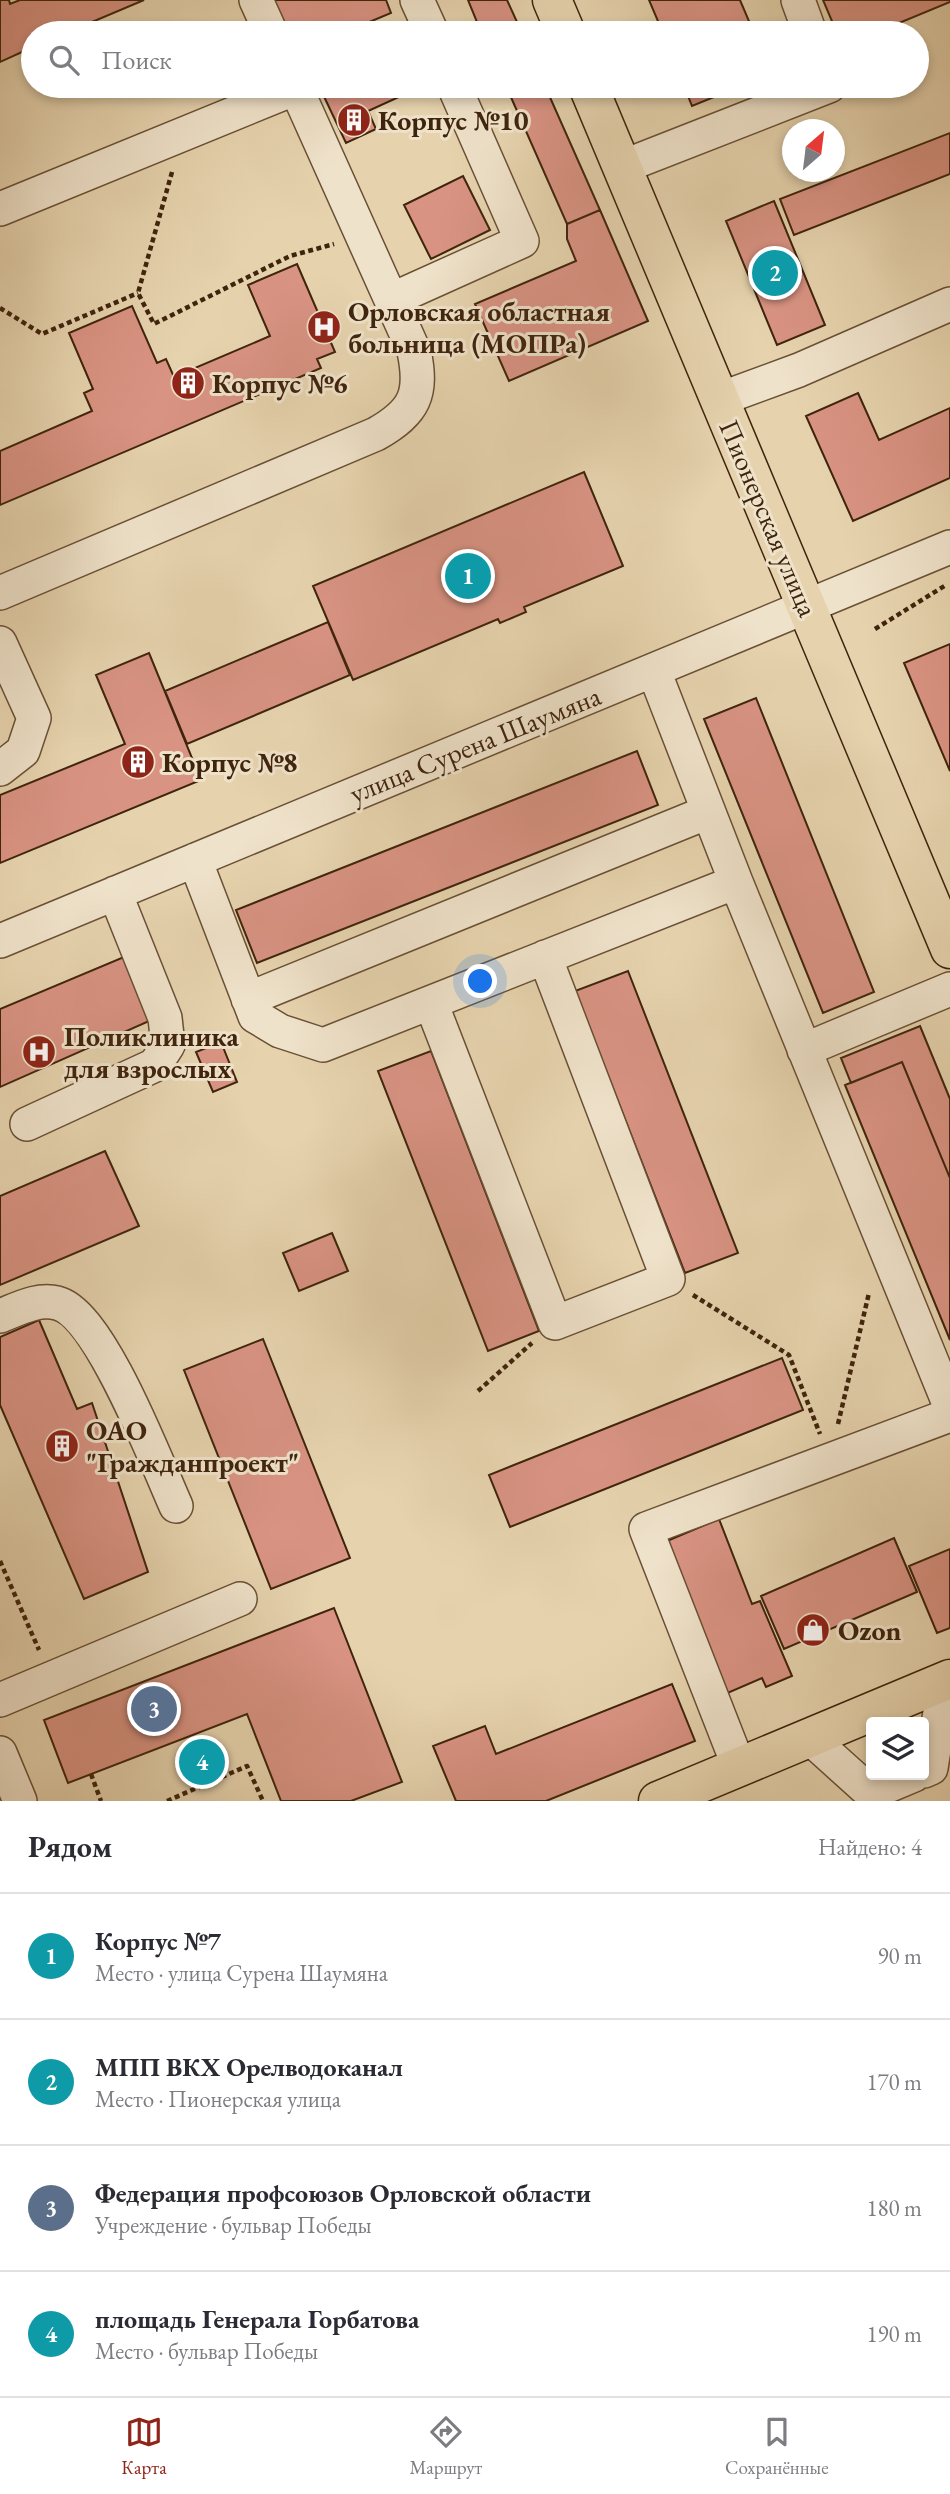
<!DOCTYPE html>
<html lang="ru">
<meta charset="utf-8">
<style>
:root{--surface:#fff;--page:#f7f7f7;--text:#2b2b33;--muted:#7c7c81;--line:#e1e1e2;--accent:#8f2418}
body{margin:0;font-family:"EB Garamond",serif;background:var(--page);color:var(--text)}
.controls{position:absolute;right:21px;bottom:21px;display:grid;overflow:hidden;border-radius:7px;box-shadow:0 4px 10px #0003}
.controls button{width:63px;height:63px;display:grid;place-items:center;padding:0;border:0;border-bottom:2px solid var(--line);background:var(--surface);color:var(--text);font:35px sans-serif}
.compass{position:absolute;left:782px;top:119px;width:63px;height:63px;border-radius:50%;background:var(--surface);box-shadow:0 4px 10px #0003;rotate:28deg}
.you{position:absolute;left:481px;top:982px;width:24px;height:24px;margin:-18px;border:5px solid #fff;border-radius:50%;background:#1a73e8;box-shadow:0 0 0 10px #1a73e833}
.badge{display:grid;place-items:center;width:46px;height:46px;border-radius:50%;background:var(--accent);color:#fff;font-size:23px;font-weight:700}
.pin{position:absolute;translate:-50% -50%;border:4px solid #fff;box-shadow:0 2px 7px #0006}
.list{margin:0;padding:0;list-style:none}
h2{display:flex;justify-content:space-between;align-items:center;height:91px;margin:0;padding:0 28px;font-size:30px}
h2 small{font-size:23px;font-weight:400;color:var(--muted)}
.list li{display:grid;grid-template-columns:46px 1fr auto;gap:21px;align-items:center;box-sizing:border-box;height:126px;padding:0 28px;border-top:2px solid var(--line)}
.list b{display:block;font-size:26px;white-space:nowrap}
.list p{margin:0;font-size:23px;white-space:nowrap;color:var(--muted)}
.list em{font-size:23px;font-style:normal;color:var(--muted)}
.icon{flex:none;width:38px;height:38px;fill:none;stroke:currentColor;stroke-width:2;stroke-linecap:round;stroke-linejoin:round}
.map{position:relative;flex:none;width:950px;height:1801px;overflow:hidden}
.search{position:absolute;background:var(--surface);box-shadow:0 4px 10px #0003;left:21px;right:21px;top:21px;height:77px;display:flex;align-items:center;gap:18px;box-sizing:border-box;padding:0 24px;border-radius:38px;color:var(--muted);font-size:26px}
.sheet{height:595px;background:var(--surface)}
nav{display:flex;justify-content:space-around;align-items:center;box-sizing:border-box;height:98px;border-top:2px solid var(--line);background:var(--surface);font-size:19px;color:var(--muted)}
nav a{display:grid;justify-items:center;gap:4px}
nav .on{color:var(--accent)}
.map>svg:first-child{display:block}
</style>
<div class="map">
<svg width="950" height="1801" viewBox="0 0 950 1801">
<rect width="100%" height="100%" fill="#e6d3ae"/>
<filter id="stains"><feTurbulence type="fractalNoise" baseFrequency=".00286" numOctaves="4"/><feColorMatrix values="0 0 0 0 .2 0 0 0 0 .09 0 0 0 0 .02 0 0 0 .5 -.17"/></filter>
<radialGradient id="worn" r=".72"><stop offset=".6" stop-color="#630" stop-opacity="0"/><stop offset="1" stop-color="#630" stop-opacity=".3"/></radialGradient>
<path fill="#d99383" stroke="#3f240d" stroke-width="2" d="M0,0H9L10,4L20,0H144L66,33H33V47L0,62Z
M268,0H386L391,13L343,33H282Z
M468,0H507L522,33H473L470,26L477,22Z
M649,0H740L754,33H663Z
M823,0H950V2L875,33H837Z
M319,86H410L412,91L368,111L376,129L346,143Z
M506,86H545L600,210L567,224Z
M684,86H741L692,106Z
M950,133V174L794,235L780,199Z
M463,176L490,230L431,259L404,205Z
M774,201L825,325L777,345L726,221Z
M600,210L648,321L509,381L475,304L576,261L567,239V224Z
M297,264L335,352L317,359L321,368L0,505V451L92,411L84,393L93,389L69,333L132,306L157,363L166,359L174,377L270,336L248,285Z
M858,393L879,440L950,408V478L853,521L806,416Z
M584,472L623,566L524,607L526,612L500,623L498,619L353,680L313,586Z
M328,622L350,675L187,744L165,691Z
M950,644V771L904,663Z
M149,653L201,780L0,863V795L125,744L96,675Z
M756,698L874,992L823,1013L704,719Z
M637,751L658,805L257,963L236,910Z
M131,954L156,1018L0,1087V1009Z
M628,971L738,1253L685,1273L575,991Z
M920,1026L950,1099V1178L902,1062L851,1083L841,1058Z
M221,1042L237,1082L213,1092L196,1052Z
M431,1051L539,1331L488,1351L378,1071Z
M902,1062L950,1178V1340L845,1085Z
M105,1151L139,1226L0,1285V1196Z
M332,1233L348,1271L299,1291L283,1253Z
M39,1320L77,1409L92,1403L148,1572L84,1599L0,1405V1337Z
M263,1339L350,1558L271,1589L184,1370Z
M782,1358L803,1410L510,1527L489,1475Z
M719,1519L752,1604L760,1601L792,1676L766,1687L762,1678L723,1695L667,1541Z
M894,1538L917,1592L784,1649L761,1596Z
M950,1549V1628L937,1633L909,1566Z
M334,1608L402,1782L351,1801H281L247,1714L68,1783L44,1720Z
M672,1684L695,1741L546,1801H456L433,1746L485,1726L496,1754Z"/>
<g fill="none" stroke-linecap="round" stroke-linejoin="round">
<g stroke="#695035" stroke-width="36">
<path id="minor" d="M256,0L271,33
M417,0L432,33
M798,0L810,33
M622,167L829,86
M0,209L296,88
M391,300L522,241L454,86
M720,399L799,370L950,304
M0,593L376,434C415,412 423,394 414,351L295,86
M0,643L34,718L23,751L0,769
M195,860L255,1016L280,1031L323,1045L736,882L654,671
M736,882L950,1406
M0,941L950,547
M248,999L708,812
M431,1003L555,1323L668,1279L545,957
M804,1050L950,989
M27,1124L155,1065L168,1045L165,1018L115,893
M0,1316C18,1309 38,1298 57,1303C100,1313 157,1464 176,1506
M0,1700L240,1599
M810,1738L871,1793L914,1775
M0,1753L20,1801
M739,1767L646,1529L950,1415
M924,1771L931,1768L945,1681"/>
</g>
<g stroke="#3f240d" stroke-width="41">
<path id="major" d="M552,0L566,33
M588,86L950,949
M658,1801L950,1679"/>
</g>
<path stroke="#3f240d" stroke-width="4.5" stroke-dasharray="5 3.5" stroke-linecap="butt" d="M172,172L138,293L154,324L290,256L334,244
M0,308L42,334L138,293
M875,629L946,585
M693,1295L789,1355L820,1434
M478,1391L532,1343
M838,1424L869,1293
M0,1561L39,1650
M91,1774L101,1801
M167,1801L247,1766L263,1801"/>
<use href="#minor" stroke="#efe2ca" stroke-width="33"/>
<use href="#major" stroke="#e6d3ae" stroke-width="38"/>
</g>
<defs>
<g id="building-disc" transform="scale(1.75)"><circle r="9.5" fill="#8f2418" stroke="#efe2ca"/><path d="M-4-6H4V6H1V3H-1V6H-4ZM-2.5-4.3h1.7v1.8h-1.7ZM.8-4.3h1.7v1.8H.8ZM-2.5-1h1.7V.8h-1.7ZM.8-1h1.7V.8H.8Z" fill="#fff"/></g>
<g id="hospital-disc" transform="scale(1.75)"><circle r="9.5" fill="#8f2418" stroke="#efe2ca"/><path d="M-5-5h3v3.5h4V-5h3V5h-3V1.5h-4V5h-3Z" fill="#fff"/></g>
<g id="shop-disc" transform="scale(1.75)"><circle r="9.5" fill="#8f2418" stroke="#efe2ca"/><path d="M-5-2.5h2.3a2.7 3.5 0 0 1 5.4 0H5L5.5 6h-11ZM-1.5-2.5h3a1.5 2.3 0 0 0-3 0Z" fill="#fff"/></g>
</defs>
<g fill-rule="evenodd">
<use href="#building-disc" x="354" y="120"/>
<use href="#hospital-disc" x="324" y="327"/>
<use href="#building-disc" x="188" y="383"/>
<use href="#building-disc" x="138" y="762"/>
<use href="#hospital-disc" x="39" y="1052"/>
<use href="#building-disc" x="62" y="1446"/>
<use href="#shop-disc" x="813" y="1630"/>
</g>
<g text-anchor="middle" stroke-width="6" stroke-linejoin="round" paint-order="stroke">
<g font-size="28" font-weight="bold" fill="#3f240d" stroke="#efe2ca" text-anchor="start">
<text x="378" y="130">Корпус №10</text>
<text x="348" y="321">Орловская областная<tspan x="348" dy="32">больница (МОПРа)</tspan></text>
<text x="212" y="393">Корпус №6</text>
<text x="162" y="772">Корпус №8</text>
<text x="64" y="1046">Поликлиника<tspan x="64" dy="32">для взрослых</tspan></text>
<text x="86" y="1440">ОАО<tspan x="86" dy="32">"Гражданпроект"</tspan></text>
<text x="838" y="1640">Ozon</text>
</g>
<g font-size="28" fill="#3f240d" stroke="#efe2ca">
<text transform="translate(769 518) rotate(67)" y="10">Пионерская улица</text>
<text transform="translate(475 744) rotate(-22)" y="10">улица Сурена Шаумяна</text>
</g>
</g>
<rect width="100%" height="100%" filter="url(#stains)"/>
<rect width="100%" height="100%" fill="url(#worn)"/>
</svg>
<div class="controls">
<button><svg class="icon" aria-label="layers" viewBox="0 0 24 24"><path d="M12 4l9 5-9 5-9-5zM3 14l9 5 9-5"/></svg></button>
</div>
<svg class="compass" viewBox="-18 -18 36 36"><path d="M0-13l5 13h-10z" fill="#e53935"/><path d="M0 13l5-13h-10z" fill="#7c7c81"/></svg>
<div class="you"></div>
<div class="pin badge" style="left:468px;top:576px;background:#0f9aa8">1</div>
<div class="pin badge" style="left:775px;top:273px;background:#0f9aa8">2</div>
<div class="pin badge" style="left:154px;top:1709px;background:#5c6f8a">3</div>
<div class="pin badge" style="left:202px;top:1762px;background:#0f9aa8">4</div>
<div class="search"><svg class="icon" aria-label="search" viewBox="0 0 24 24"><circle cx="10" cy="10" r="6"/><path d="M15 15l6 6"/></svg>Поиск</div>
</div>
<section class="sheet">
<h2>Рядом<small>Найдено: 4</small></h2>
<ul class="list">
<li><span class="badge" style="background:#0f9aa8">1</span><div><b>Корпус №7</b><p>Место · улица Сурена Шаумяна</p></div><em>90 m</em></li>
<li><span class="badge" style="background:#0f9aa8">2</span><div><b>МПП ВКХ Орелводоканал</b><p>Место · Пионерская улица</p></div><em>170 m</em></li>
<li><span class="badge" style="background:#5c6f8a">3</span><div><b>Федерация профсоюзов Орловской области</b><p>Учреждение · бульвар Победы</p></div><em>180 m</em></li>
<li><span class="badge" style="background:#0f9aa8">4</span><div><b>площадь Генерала Горбатова</b><p>Место · бульвар Победы</p></div><em>190 m</em></li>
</ul>
</section>
<nav>
<a class="on"><svg class="icon" aria-label="map" viewBox="0 0 24 24"><path d="M3 6l6-2 6 2 6-2v14l-6 2-6-2-6 2zM9 4v14M15 6v14"/></svg>Карта</a>
<a><svg class="icon" aria-label="directions" viewBox="0 0 24 24"><path d="M12 3l9 9-9 9-9-9zM9 14v-3h6M13 9l2 2-2 2"/></svg>Маршрут</a>
<a><svg class="icon" aria-label="saved" viewBox="0 0 24 24"><path d="M7 4h10v16l-5-4-5 4z"/></svg>Сохранённые</a>
</nav>
